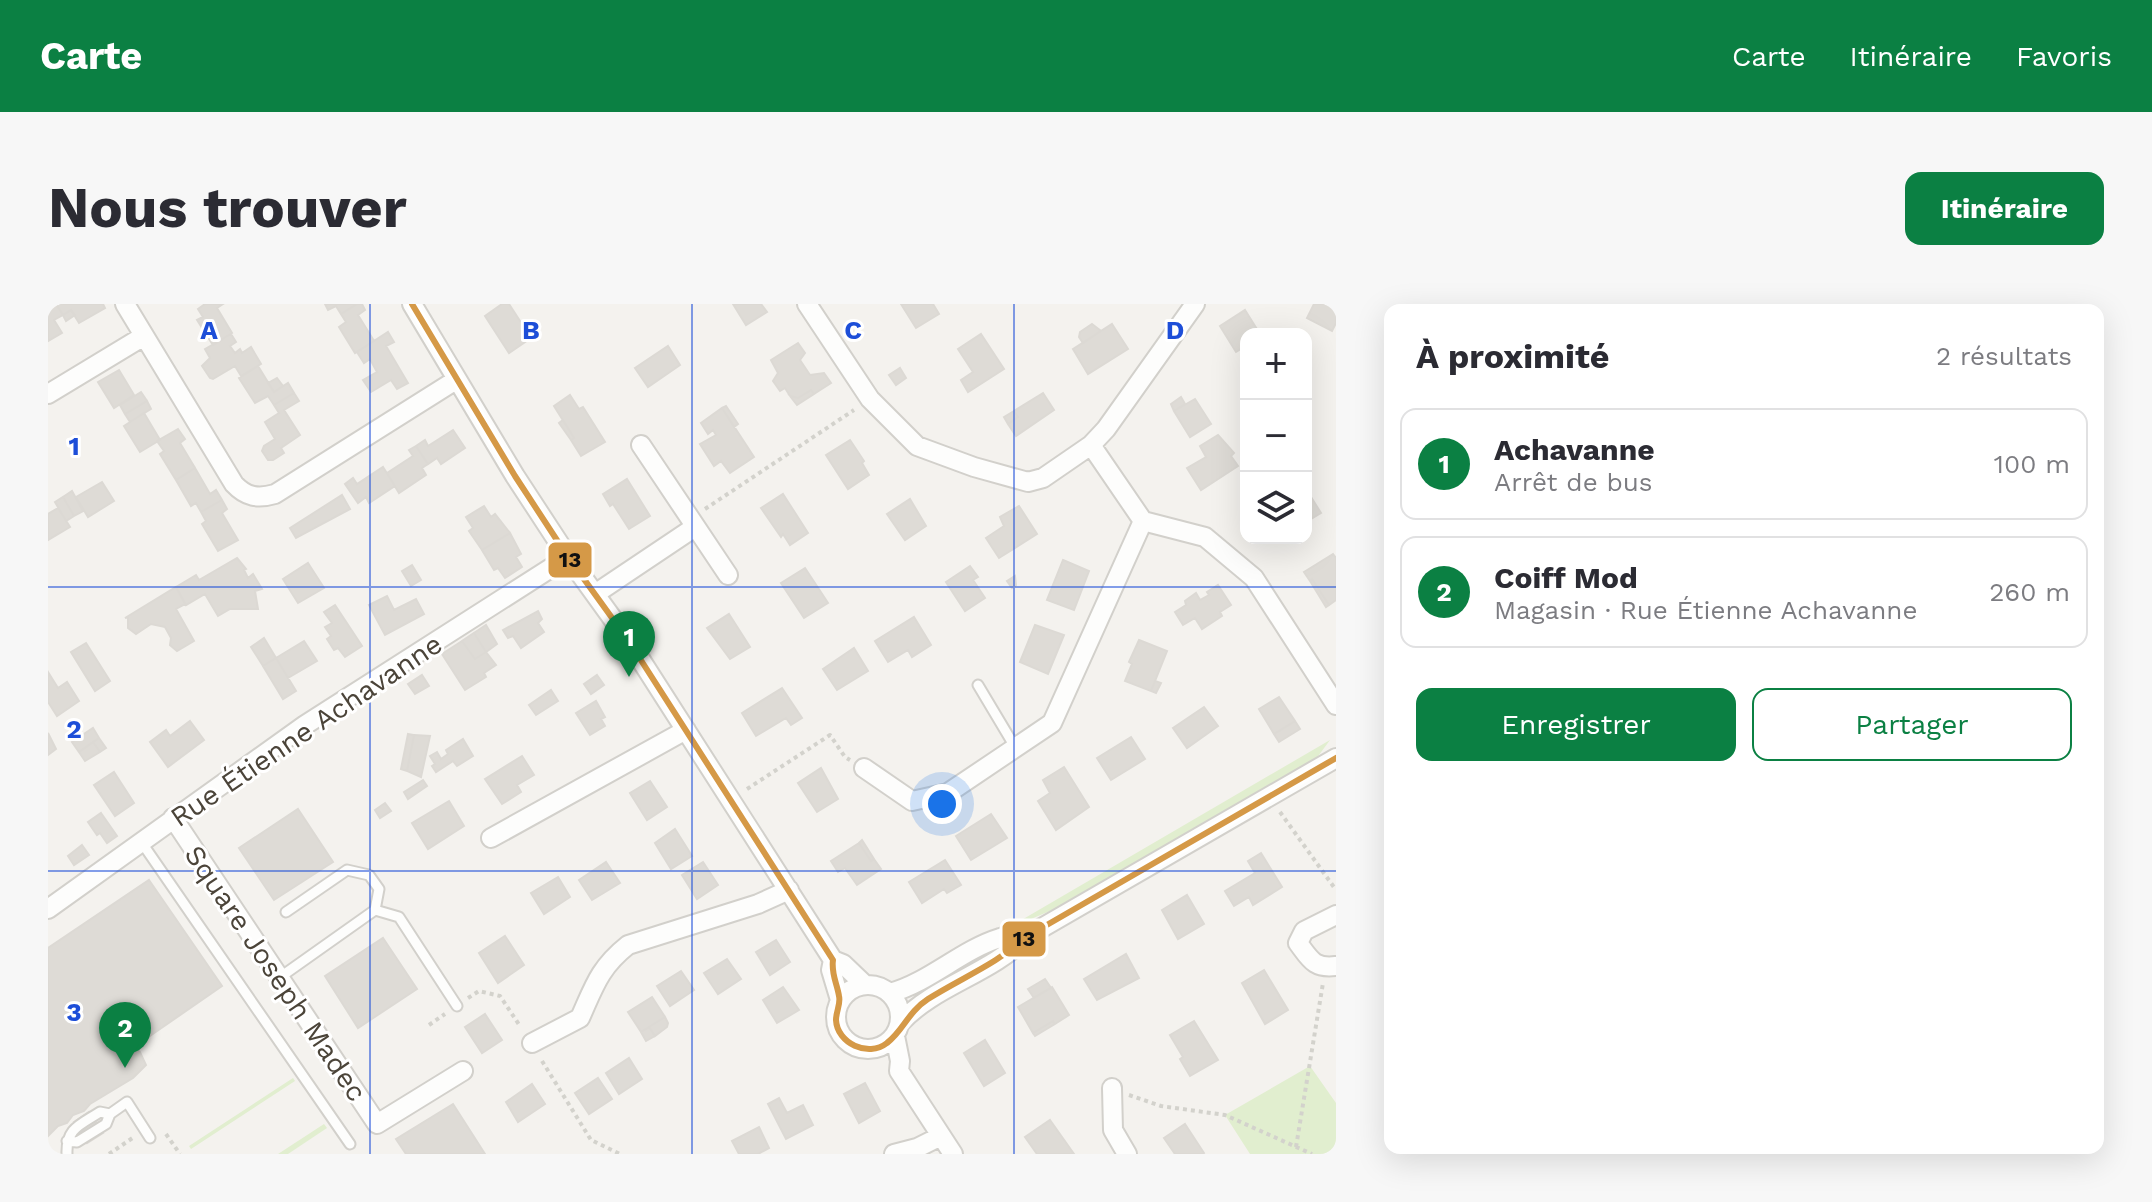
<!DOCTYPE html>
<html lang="fr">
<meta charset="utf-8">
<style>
:root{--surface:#fff;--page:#f7f7f7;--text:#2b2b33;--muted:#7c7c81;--line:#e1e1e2;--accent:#0b8043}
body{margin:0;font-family:"Work Sans",sans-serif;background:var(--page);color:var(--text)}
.controls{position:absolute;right:24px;top:24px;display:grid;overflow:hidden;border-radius:16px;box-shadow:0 8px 32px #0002}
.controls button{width:72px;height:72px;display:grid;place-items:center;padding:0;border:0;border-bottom:2px solid var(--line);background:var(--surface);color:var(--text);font:40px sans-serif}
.you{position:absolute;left:894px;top:500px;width:28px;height:28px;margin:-20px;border:6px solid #fff;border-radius:50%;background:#1a73e8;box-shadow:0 0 0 12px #1a73e833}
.badge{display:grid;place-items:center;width:52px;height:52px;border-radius:50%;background:var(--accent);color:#fff;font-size:26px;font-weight:700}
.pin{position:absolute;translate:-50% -66px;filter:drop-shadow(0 2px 4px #0008)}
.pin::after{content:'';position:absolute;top:42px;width:28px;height:24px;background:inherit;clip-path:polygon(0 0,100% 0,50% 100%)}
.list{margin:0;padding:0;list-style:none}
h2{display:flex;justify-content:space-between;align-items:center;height:104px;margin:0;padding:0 32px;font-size:34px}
h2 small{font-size:26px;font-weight:400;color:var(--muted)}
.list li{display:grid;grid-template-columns:52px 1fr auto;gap:24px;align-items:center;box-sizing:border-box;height:112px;margin:0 16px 16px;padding:0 16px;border:2px solid var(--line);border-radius:16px}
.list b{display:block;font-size:30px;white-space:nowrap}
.list p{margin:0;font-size:26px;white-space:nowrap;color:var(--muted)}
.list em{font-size:26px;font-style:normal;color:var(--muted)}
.actions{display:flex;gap:16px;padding:24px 32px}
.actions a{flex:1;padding:18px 0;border:2px solid var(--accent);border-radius:16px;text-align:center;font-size:28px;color:var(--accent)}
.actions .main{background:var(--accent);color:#fff}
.icon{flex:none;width:44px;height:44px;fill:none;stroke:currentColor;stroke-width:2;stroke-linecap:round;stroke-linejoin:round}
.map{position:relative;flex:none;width:1288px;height:850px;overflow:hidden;border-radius:16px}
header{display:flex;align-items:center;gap:48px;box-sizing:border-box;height:112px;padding:0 40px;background:var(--accent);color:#fff}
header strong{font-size:38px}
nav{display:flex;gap:44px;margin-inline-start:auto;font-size:28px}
.intro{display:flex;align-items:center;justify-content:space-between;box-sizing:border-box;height:192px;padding:0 48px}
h1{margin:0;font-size:56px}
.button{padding:20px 36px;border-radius:16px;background:var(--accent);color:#fff;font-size:28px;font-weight:700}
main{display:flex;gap:48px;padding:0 48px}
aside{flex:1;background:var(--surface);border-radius:16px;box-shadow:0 8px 32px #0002}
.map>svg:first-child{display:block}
</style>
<header>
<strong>Carte</strong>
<nav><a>Carte</a><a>Itinéraire</a><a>Favoris</a></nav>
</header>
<div class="intro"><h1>Nous trouver</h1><a class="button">Itinéraire</a></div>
<main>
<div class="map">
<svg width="1288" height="850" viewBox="0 0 1288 850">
<rect width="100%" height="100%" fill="#f4f2ee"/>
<path fill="#e1eecf" d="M1282,436L1268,455L1018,600L953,628Z
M1262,762L1288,799V850H1202L1177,811Z
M245,774L247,777L143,845L141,842Z
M276,820L279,824L240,850H230Z"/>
<path fill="#dedbd6" stroke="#dcd9d4" stroke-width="2" d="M0,0H8L15,11L6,16L14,29L0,37Z
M8,0H55L57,4L31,19L23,6L15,11Z
M157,0H175L169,4L184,29L165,41L149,16L155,13L150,5Z
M277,0H309L293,10L288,2L280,6Z
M309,0H314L317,6L310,11L326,37L307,49L291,23L298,18L293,10Z
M454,0H461L483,34L461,49L437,12Z
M685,0H713L719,8L698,21Z
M853,0H885L891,10L868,24Z
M1266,0H1288V19L1284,27L1259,14Z
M23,6L27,11L18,17L15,11Z
M1197,6L1212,30H1198V42L1188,48L1172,22Z
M1044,20L1053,27L1035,39L1031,33L1032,28Z
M1064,20L1080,45L1040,70L1025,45Z
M340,28L346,38L338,42L360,79L349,85L343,76L323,88L315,76L329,68L322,55L316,59L309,48Z
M183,30L188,38L182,42L187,49L192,45L194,49L203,43L213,60L193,72L187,62L165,75L162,74L154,62L162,54L157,45Z
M933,30L956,65L920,88L913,76L925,68L910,45Z
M750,39L757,49L752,56L762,71L776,69L783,79L766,90L763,86L750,94L742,92L737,84L732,87L725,77L730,69L723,56Z
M620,42L632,61L600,83L587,64Z
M210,62L226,88L240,79L246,89L226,101L220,92L207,99L191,74Z
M852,64L858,74L848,81L841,71Z
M71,66L86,91L66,104L50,78Z
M229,74L235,82L226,88L220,79Z
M763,86L766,90L749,101L742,92L750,94Z
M93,88L99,97L77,110L72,101Z
M246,89L251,97L236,106L252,131L233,144L236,149L225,156H220L214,147L216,142L227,135L217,118L231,109L226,101Z
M995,89L1006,106L968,132L960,120L970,113L966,107Z
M522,91L531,105L535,103L557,138L533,152L523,136L526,134L506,102Z
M1133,93L1137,100L1126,107L1123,100Z
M1147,95L1163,120L1142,133L1126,107Z
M99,97L103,105L82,118L77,110Z
M678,102L690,120L686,123L674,104Z
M674,104L706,153L682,169L673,157L666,162L652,140L668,131L665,126L660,130L653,119Z
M966,107L970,113L960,120L956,113Z
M96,109L112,136L92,148L76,122Z
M515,116L526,134L523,136L511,119Z
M130,125L137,135L132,139L147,164L128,176L112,150L116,147L109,137Z
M405,126L417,144L393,160L389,154L380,160L368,142L377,136L380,142Z
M1170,131L1186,149L1183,152L1190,162L1153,186L1139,164L1158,153L1152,142Z
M802,136L816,157L814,159L821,171L800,185L778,151Z
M368,142L380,160L374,164L378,171L351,189L339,169L365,152L361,146Z
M335,163L347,182L321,199L318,193L310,199L297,180L305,174L309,180Z
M147,164L162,190L168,186L174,196L153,208L148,199L143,202L128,176Z
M579,175L602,212L581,225L565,200L562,202L555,190Z
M54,178L66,197L40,213L28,193Z
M1258,185L1273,209L1258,218Z
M24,187L35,207L26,212L15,193Z
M735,190L760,229L742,241L735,230L733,233L713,204Z
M294,191L302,205L248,234L242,224Z
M15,193L26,212L18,217L7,198Z
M862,195L878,222L857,236L839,210Z
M174,196L179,205L174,209L190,236L170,247L154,220L158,217L153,208Z
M436,202L443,213L447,210L462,229L434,246L421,227L425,224L418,213Z
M971,202L989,230L951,254L938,234L956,222L952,213Z
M10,204L22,223L0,236V210Z
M462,229L473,250L468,253L474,263L457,274L450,264L446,266L434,246Z
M1285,250L1288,254V296L1281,301L1264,275L1262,277L1256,268Z
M189,254L198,265L196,266L200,274L205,270L214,285L207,287L210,305H182L170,312L157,290L138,301L128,283L148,271L151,276Z
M1015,256L1041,267L1026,306L999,296Z
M260,259L276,284L250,299L235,275Z
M364,261L373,276L363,282L354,267Z
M922,262L930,273L925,276L937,294L917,307L898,278Z
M757,264L780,299L756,314L733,279Z
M967,272L968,281L964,284L959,277Z
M1264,275L1281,301L1278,303L1262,277Z
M1170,281L1183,301L1172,308L1174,312L1154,325L1147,314L1135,321L1127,308L1138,301L1137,297L1148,289L1152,296L1161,291L1159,288Z
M128,283L137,300L128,305L146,337L129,347L122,341L123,334L117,323L103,320L88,330L80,324V313L77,314Z
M339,292L346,306L368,295L376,310L337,331L321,301Z
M287,301L314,342L297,353L290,344L286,346L279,335L283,332L277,323L284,319L276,308Z
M490,307L494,315L490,319L496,328L473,344L465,332L460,334L455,326Z
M681,310L702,343L682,355L659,324Z
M866,313L883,341L864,353L860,346L840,358L827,337Z
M438,321L449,340L438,348L426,329Z
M987,321L1016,331L1000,370L972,358Z
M426,329L438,348L427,355L414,337Z
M216,334L228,354L215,362L203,343Z
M1091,336L1119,347L1103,387L1077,377L1084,360L1081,358Z
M256,337L269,357L240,374L228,354Z
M414,337L427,355L438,348L448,361L436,369L438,373L417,386L394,350Z
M38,339L62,377L47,387L23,348Z
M806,344L820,367L789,386L775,365Z
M228,354L248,387L235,395L215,362Z
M0,368L10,384L19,378L31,397L9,412L0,398Z
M374,371L381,382L367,390L360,380Z
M549,371L556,381L543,390L536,380Z
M1107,377L1113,379L1108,389L1103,387Z
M734,384L754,414L743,421L738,414L708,432L694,409Z
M503,386L510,397L488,411L481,401Z
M1231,393L1247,417L1226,430L1211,405Z
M548,397L557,413L553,415L557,422L542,431L528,409Z
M1156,403L1170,422L1139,444L1125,424Z
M142,417L156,436L120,463L102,438L118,426L122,432Z
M1247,417L1252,425L1231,438L1226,430Z
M45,424L51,434L31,448L24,438Z
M0,429L8,445L0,451Z
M360,430L366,431L359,467L353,465Z
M366,431L382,432L373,473L359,467Z
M1083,433L1097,455L1063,476L1049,454Z
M51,434L58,444L52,448L45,438Z
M415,435L425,452L409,462L405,457L388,468L384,462L387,460L382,452L389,448L393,455L400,450L398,446Z
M45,438L52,448L37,457L31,448Z
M474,452L486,471L469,481L473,488L454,500L437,475Z
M1016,463L1041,503L1008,526L990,497L1002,489L995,476Z
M773,464L790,495L769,508L750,479Z
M66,468L86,499L67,512L46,481Z
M375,476L379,482L360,495L356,488Z
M602,477L619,503L599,516L582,489Z
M401,497L416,522L380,545L364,519Z
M337,499L343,507L332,514L327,506Z
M250,505L285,558L226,596L191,544Z
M53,509L69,532L59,539L52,529L49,531L40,518Z
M943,510L959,534L923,556L908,532Z
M627,525L644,552L623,565L607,539Z
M814,536L826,555L823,557L811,539Z
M811,539L823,557L826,555L833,565L809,581L797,564L790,568L783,557Z
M34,541L41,551L26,561L20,552Z
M1213,549L1234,583L1205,601L1201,593L1186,602L1177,587L1207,569L1200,557Z
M897,556L913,581L899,589L896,585L874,599L861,578Z
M558,558L572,579L544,596L531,576Z
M655,558L670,581L649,595L634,571Z
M510,573L522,593L496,610L483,589Z
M101,576L174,682L86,743L92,748L98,761L85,774L42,800L36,807L25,811L19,819L10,822L0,832V644Z
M1139,591L1156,620L1130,635L1114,606Z
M457,632L476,661L450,679L431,649Z
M335,634L369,685L310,724L277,672Z
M728,636L742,658L722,671L708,648Z
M1078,650L1091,674L1049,696L1036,675Z
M679,655L693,675L670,690L656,669Z
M1216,666L1240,706L1217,720L1194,679Z
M633,667L646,686L622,702L609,682Z
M997,675L1003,684L986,694L980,685Z
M735,683L751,706L729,719L715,696Z
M1004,683L1021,711L1007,720L1005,717L985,729L970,703Z
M604,693L617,713L593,728L580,708Z
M437,710L454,736L434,749L417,723Z
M617,713L620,719L619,723L607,732L601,723Z
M1005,717L1007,720L987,732L985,729Z
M1146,717L1170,756L1142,772L1132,755L1135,753L1122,731Z
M601,723L607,732L598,737L593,728Z
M937,736L957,769L936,782L916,749Z
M581,754L594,775L571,790L558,769Z
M550,774L564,795L541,810L527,789Z
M817,779L832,807L811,819L796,790Z
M484,780L497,800L470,818L458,798Z
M731,794L739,809L755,801L765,821L738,835L720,800Z
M405,800L437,850H358L348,835Z
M41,808L55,829L39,839L26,818Z
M1002,816L1026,850H989L977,833Z
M1137,820L1156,849L1155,850H1127L1116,834Z
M711,823L721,844L710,850H691L684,837Z"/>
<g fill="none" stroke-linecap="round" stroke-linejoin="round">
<g stroke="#d2d0cb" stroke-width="13">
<path id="service" d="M930,381L967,443
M94,539L302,840
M327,606L351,613L409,702
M231,674L327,606L331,585L321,571L299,566L238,608
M19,837L29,838L58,820L62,810
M19,850C18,824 32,821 52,808L62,810L79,798L102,834"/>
</g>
<g stroke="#d2d0cb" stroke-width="22">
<path id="minor" d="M77,0L186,180C198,193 210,195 227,190L408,76
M364,0L467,172L520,253L580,336L785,656L795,660L817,681
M759,0L822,95L869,142L926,163L980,178L995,174L1043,141L1095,217L1157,233L1206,274L1288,401
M0,90L96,32
M593,141L680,271
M1043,141L1058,125L1147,0
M547,290L647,223
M816,464L864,497L900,489L1004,419L1095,217
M125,514L329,820L415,767
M443,534L638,426
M0,605L257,421L520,253
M1288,611L1256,627L1250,639C1262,655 1266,665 1288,662
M785,656L783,666L792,696
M788 713a32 32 0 1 1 64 0a32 32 0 1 1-64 0Z
M842,689C882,678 913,646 952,634C960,631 970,633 978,633
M852,719C887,681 943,670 978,633L1288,454
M847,732L852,757L851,767L905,850
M484,739L532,714C546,683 551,664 580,641L710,600L741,586
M1064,784L1065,826L1079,850
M846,850L869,844L893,832"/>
</g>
<path stroke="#d3d2cc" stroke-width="4" stroke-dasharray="4 4" stroke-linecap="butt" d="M657,205L806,106
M699,485L782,431L797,453L802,456
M1232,508L1288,586
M420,694L431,687L452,692L472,722
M381,721L397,710
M494,757L543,836L572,850
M1081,791L1113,802L1177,811L1264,850
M118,830L132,850
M1248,843L1275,679
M61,850L86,833"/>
<use href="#service" stroke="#fdfdfc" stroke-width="9"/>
<use href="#minor" stroke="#fdfdfc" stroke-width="18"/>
<g stroke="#fff" stroke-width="12">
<path id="bus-1" d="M364,0L467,172L520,253L580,336L785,656C783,670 789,679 791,692C793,700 788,707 788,716C789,739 820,754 839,739C855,727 860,708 880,695C913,674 949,660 978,633L1288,454"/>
</g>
<use href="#bus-1" stroke="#d59947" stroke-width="6"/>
</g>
<path fill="none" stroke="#1d4ed8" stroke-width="2" stroke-opacity="0.55" d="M322,0V850M644,0V850M966,0V850M0,283H1288M0,567H1288"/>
<g text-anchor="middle" stroke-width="6" stroke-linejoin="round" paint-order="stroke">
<g font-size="28" fill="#4b4439" stroke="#fff">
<text transform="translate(258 426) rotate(-34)" y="10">Rue Étienne Achavanne</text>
<text transform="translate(228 669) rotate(56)" y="10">Square Joseph Madec</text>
</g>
</g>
<g font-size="26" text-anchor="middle" font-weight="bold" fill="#1d4ed8" stroke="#fff" stroke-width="6" stroke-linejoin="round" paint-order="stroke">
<text x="161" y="35">A</text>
<text x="483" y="35">B</text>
<text x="805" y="35">C</text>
<text x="1127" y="35">D</text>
<text x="26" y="151">1</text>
<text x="26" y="434">2</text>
<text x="26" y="717">3</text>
</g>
<g stroke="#fff" stroke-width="3">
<rect x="499" y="237" width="46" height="38" rx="8" fill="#d59947"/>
<rect x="953" y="616" width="46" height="38" rx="8" fill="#d59947"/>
</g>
<g font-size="22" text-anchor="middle" font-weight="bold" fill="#111">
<text x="522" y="263">13</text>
<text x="976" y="642">13</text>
</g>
</svg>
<div class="controls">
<button>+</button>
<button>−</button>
<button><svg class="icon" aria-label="layers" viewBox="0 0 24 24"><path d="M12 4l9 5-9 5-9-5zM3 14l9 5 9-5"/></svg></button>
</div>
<div class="you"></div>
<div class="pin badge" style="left:581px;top:373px">1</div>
<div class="pin badge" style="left:77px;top:764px">2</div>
</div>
<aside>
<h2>À proximité<small>2 résultats</small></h2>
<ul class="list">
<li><span class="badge">1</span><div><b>Achavanne</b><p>Arrêt de bus</p></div><em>100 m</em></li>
<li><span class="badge">2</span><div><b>Coiff Mod</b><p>Magasin · Rue Étienne Achavanne</p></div><em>260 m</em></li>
</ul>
<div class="actions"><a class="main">Enregistrer</a><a>Partager</a></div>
</aside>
</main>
